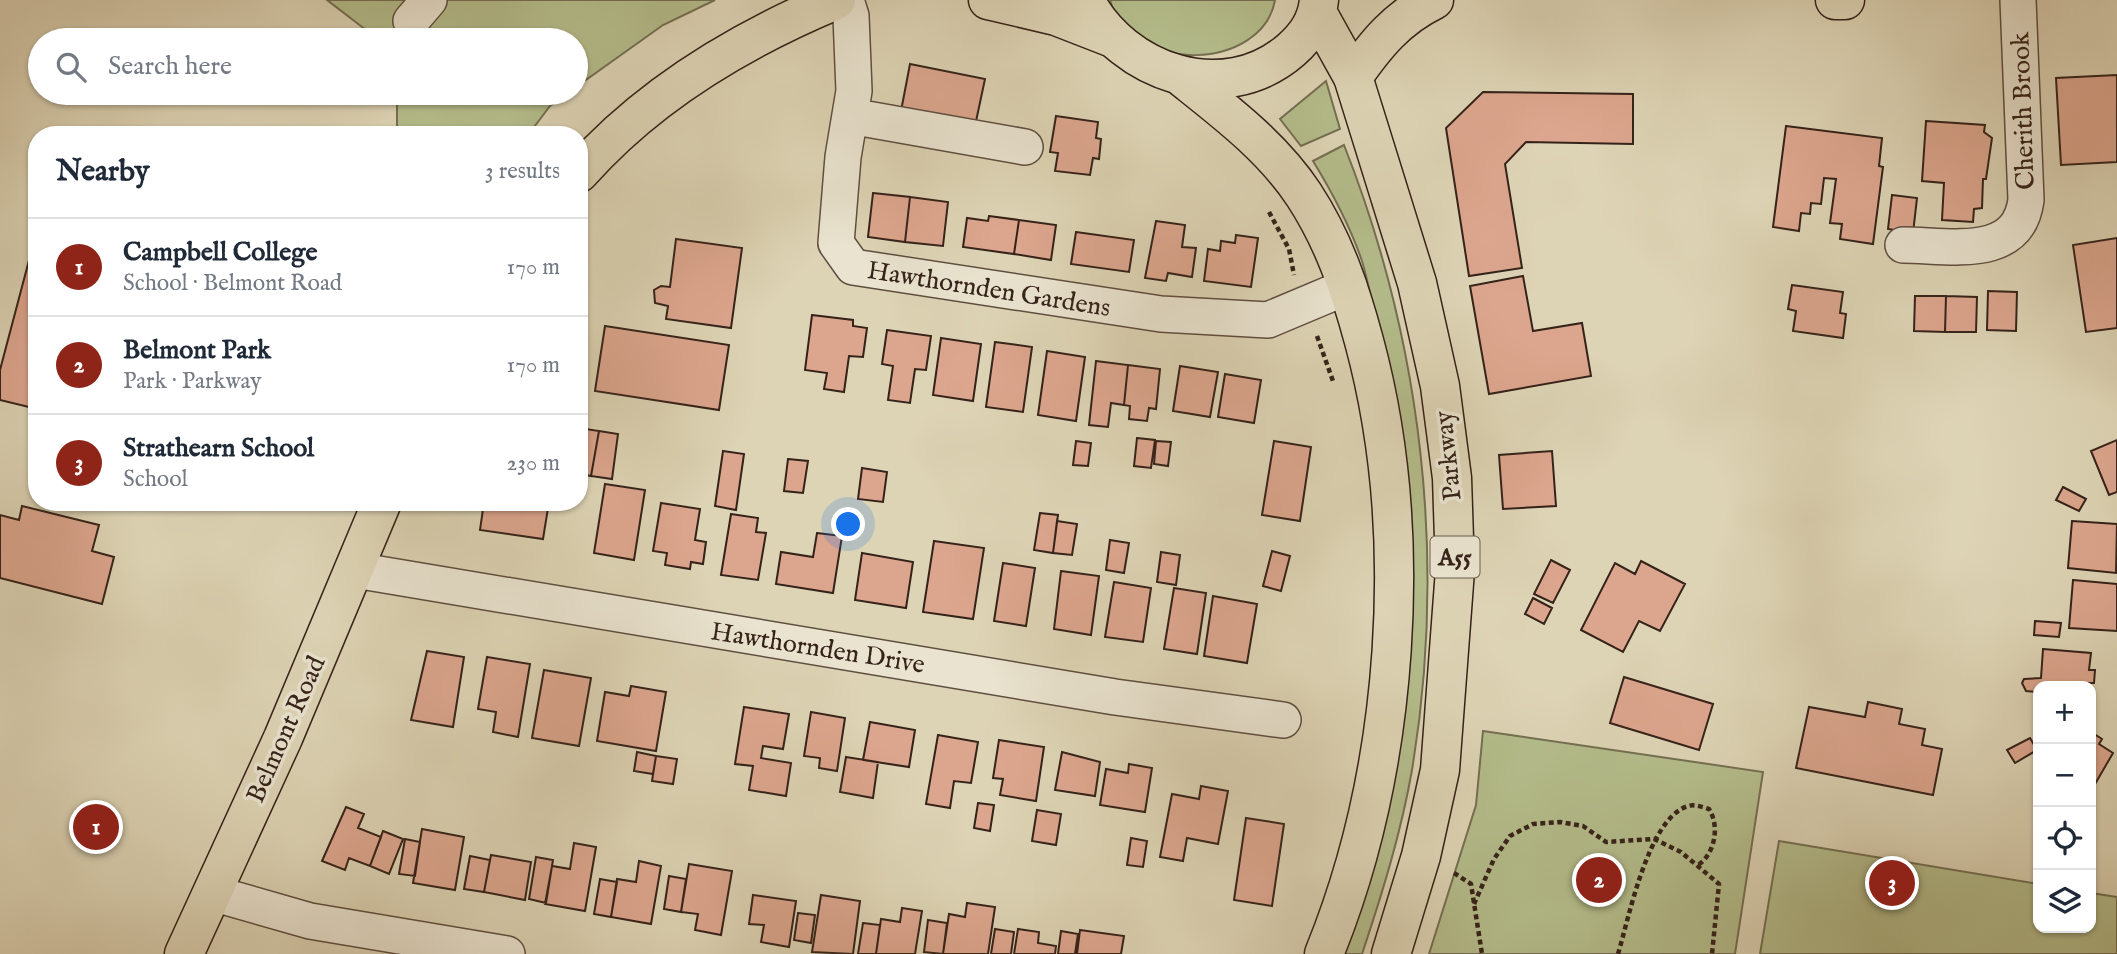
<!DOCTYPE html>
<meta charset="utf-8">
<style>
:root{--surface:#fff;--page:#f2f2f3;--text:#1f2937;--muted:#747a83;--line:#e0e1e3;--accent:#8f2418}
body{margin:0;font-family:"IM FELL English",serif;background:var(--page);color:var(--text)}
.controls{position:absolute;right:21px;bottom:21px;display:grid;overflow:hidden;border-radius:14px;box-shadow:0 2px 5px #0004}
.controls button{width:63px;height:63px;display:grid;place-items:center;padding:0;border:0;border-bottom:2px solid var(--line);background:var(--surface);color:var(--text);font:35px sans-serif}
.you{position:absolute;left:849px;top:525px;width:24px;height:24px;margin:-18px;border:5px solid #fff;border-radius:50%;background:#1a73e8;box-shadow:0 0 0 10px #1a73e833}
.badge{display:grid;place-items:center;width:46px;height:46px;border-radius:50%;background:var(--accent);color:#fff;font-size:23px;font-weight:700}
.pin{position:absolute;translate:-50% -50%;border:4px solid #fff;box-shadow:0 2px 7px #0006}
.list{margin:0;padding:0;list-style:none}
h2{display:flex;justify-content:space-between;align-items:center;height:91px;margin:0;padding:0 28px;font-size:30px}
h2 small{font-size:23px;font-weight:400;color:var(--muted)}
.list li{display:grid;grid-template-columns:46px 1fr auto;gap:21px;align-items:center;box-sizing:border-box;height:98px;padding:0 28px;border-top:2px solid var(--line)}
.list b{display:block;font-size:26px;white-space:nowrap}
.list p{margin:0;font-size:23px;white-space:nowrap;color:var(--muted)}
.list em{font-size:23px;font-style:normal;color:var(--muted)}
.icon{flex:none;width:38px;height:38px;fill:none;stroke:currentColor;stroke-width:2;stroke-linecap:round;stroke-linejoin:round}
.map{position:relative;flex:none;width:2117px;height:954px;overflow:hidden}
.search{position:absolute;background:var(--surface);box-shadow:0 2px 5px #0004;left:28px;top:28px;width:560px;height:77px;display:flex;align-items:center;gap:18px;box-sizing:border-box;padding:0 24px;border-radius:38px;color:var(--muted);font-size:26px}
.panel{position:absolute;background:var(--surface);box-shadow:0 2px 5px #0004;left:28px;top:126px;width:560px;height:385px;border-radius:28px}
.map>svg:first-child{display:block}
</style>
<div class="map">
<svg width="2117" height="954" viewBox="0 0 2117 954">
<rect width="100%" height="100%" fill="#ddd4b5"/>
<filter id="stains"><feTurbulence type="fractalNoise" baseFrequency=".00286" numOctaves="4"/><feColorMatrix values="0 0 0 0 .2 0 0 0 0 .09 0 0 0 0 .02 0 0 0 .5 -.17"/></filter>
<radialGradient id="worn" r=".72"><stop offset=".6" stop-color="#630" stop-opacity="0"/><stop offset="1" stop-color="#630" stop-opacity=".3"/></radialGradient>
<path fill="#b4bc8b" stroke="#746f52" stroke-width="2" d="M327,0H715L663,25L576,87V40H379Z
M1110,0H1275C1263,70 1131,77 1110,0Z
M1326,81L1340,129L1301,146L1280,119Z
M397,93H568L550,106L528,135H397Z
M1344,145C1422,343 1447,559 1412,770C1401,833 1382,894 1362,954H1342L1410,645C1417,538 1403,427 1377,323C1372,303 1368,281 1362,261C1350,226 1332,192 1313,161Z
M1483,731L1763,772L1735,954H1429L1476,805Z
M1779,841L2038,884V928H2091V893L2117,897V954H1760Z"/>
<path fill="#dca68e" stroke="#352219" stroke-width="2" d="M910,64L985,79L975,126L901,111Z
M2117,75V162L2061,165L2056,78Z
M1483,92L1633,94V144L1526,142L1505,164L1522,268L1469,276L1446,128Z
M1056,116L1098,122L1096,138L1101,139L1099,159L1093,158L1090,175L1055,171L1058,153L1050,152Z
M1926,121L1985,125L1984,132L1992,138L1986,179H1983L1982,208L1974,209L1973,222L1942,220L1944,183L1922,181Z
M1786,126L1882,138L1879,166L1883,167L1873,244L1840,239L1842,224L1830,223L1836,179L1824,178L1821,204L1811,203L1810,214L1801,213L1799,231L1773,227Z
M873,193L910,197L905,242L868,237Z
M1892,195L1917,198L1913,233L1888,229Z
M910,197L948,202L943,246L905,242Z
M989,216L1019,220L1014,254L963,247L967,218L988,221Z
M1019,220L1056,225L1051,260L1014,254Z
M1156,221L1185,225L1182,247L1196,248L1192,277L1168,273L1166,281L1145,278Z
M37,230V409L0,400V370Z
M1076,232L1134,240L1129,272L1071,264Z
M1236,235L1258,238L1251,287L1204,281L1208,249L1220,251L1221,241L1235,243Z
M2117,238V328L2086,332L2073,245Z
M676,239L742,248L731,328L666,319L668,306L655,303L654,290L661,286L670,287Z
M1523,276L1533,331L1582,323L1591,376L1489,394L1470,286Z
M1792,285L1843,292L1840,313L1846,314L1843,338L1793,331L1796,311L1788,309Z
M1988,291L2017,292L2016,331L1987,330Z
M1915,296H1946L1945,332L1914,331Z
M1946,296L1977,297L1976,332H1945Z
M812,315L853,320V326L867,328L863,357L849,356L844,392L824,389L827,373L805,370Z
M605,326L729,345L719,410L595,391Z
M887,330L931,336L926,370L915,369L910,403L888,400L893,366L882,364Z
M941,338L981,344L973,401L933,395Z
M995,342L1032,347L1023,412L986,407Z
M1047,351L1085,357L1076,421L1038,415Z
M1096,361L1128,365L1124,405L1111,403L1108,427L1089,425Z
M1128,365L1160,369L1156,409L1149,408L1147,421L1129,419L1130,406L1124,405Z
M1180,366L1218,372L1210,417L1173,411Z
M1225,374L1261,380L1254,423L1218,417Z
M579,428L599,431L591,476L579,474Z
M599,431L618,434L612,479L591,476Z
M1137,438L1155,440L1151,468L1134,466Z
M2117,440V492L2109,495L2091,451Z
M1076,441L1091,443L1088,466L1073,465Z
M1156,441L1171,442L1168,466L1154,464Z
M1274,441L1311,447L1300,521L1262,515Z
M723,451L744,454L736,510L715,506Z
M1552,451L1556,506L1503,509L1499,455Z
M788,459L808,461L803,493L784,491Z
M862,468L887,472L883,502L858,499Z
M605,484L645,490L634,560L594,553Z
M2063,487L2086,499L2079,511L2056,500Z
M484,502H549L543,539L480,530Z
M661,503L700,509L695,540L706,542L703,564L691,562L690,569L665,565L667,553L653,551Z
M22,506L99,525L92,551L114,557L102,604L0,578V515L19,520Z
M1040,513L1058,515L1053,553L1034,550Z
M731,514L758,518L756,532L766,533L758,580L721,575Z
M1057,521L1077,524L1072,555L1053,553Z
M2072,521L2117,524L2116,573L2068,568Z
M817,533L842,536L833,593L776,584L781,552L813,557Z
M1110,540L1129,543L1124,573L1106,570Z
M934,541L984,548L973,619L923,612Z
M1272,551L1290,556L1281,591L1263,586Z
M1161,552L1180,555L1176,585L1157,582Z
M862,553L913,562L906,608L855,600Z
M1551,560L1570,570L1553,603L1534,594Z
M1641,561L1685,584L1660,631L1639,621L1623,652L1581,630L1615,563L1635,574Z
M1003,563L1035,568L1026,626L994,621Z
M1061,571L1099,576L1091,635L1054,629Z
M2073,580L2117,584V631L2069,628Z
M1114,582L1151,588L1143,642L1105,637Z
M1174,588L1206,593L1197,654L1164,649Z
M1213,596L1257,604L1247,663L1204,656Z
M1533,598L1552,608L1544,624L1525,614Z
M2035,621L2061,623L2059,637L2034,635Z
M2043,649L2091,653L2089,670H2095L2094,683H2088V686H2038V692L2026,691L2022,683L2024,679L2041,678Z
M427,651L464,657L453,727L411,720Z
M487,657L530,664L518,737L493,732L496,712L478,709Z
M544,670L591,678L579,746L532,738Z
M1624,677L1713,704L1699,750L1610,723Z
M631,686L666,692L656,751L597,741L605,692L629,696Z
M1868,702L1902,709L1899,724L1925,729L1922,745L1942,749L1933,795L1796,768L1809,707L1865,717Z
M744,707L789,714L783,749L763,746L761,758L791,763L786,796L749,790L753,766L735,764Z
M811,712L845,718L837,771L819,768L820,758L804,756Z
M870,722L915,730L909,767L863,760Z
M2091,732L2102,739L2099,744L2113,753L2091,791Z
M938,735L978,742L971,783L954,781L950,808L926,804Z
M2030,738L2037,750L2015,763L2007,750Z
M999,740L1044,747L1036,801L1000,795L1003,779L993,778Z
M637,752L656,756L653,774L634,771Z
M1062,752L1100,762L1095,796L1055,790Z
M656,756L677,759L673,784L652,781Z
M846,757L878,762L873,798L840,792Z
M1129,764L1152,768L1145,812L1100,805L1106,769L1128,773Z
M1201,786L1228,791L1218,844L1187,838L1183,861L1160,857L1172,794L1199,799Z
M978,803L994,805L990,831L974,828Z
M346,807L364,814L358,828L381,837L370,866L349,858L345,870L322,861Z
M1037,810L1061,814L1056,845L1032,841Z
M1246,818L1284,824L1272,906L1234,900Z
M422,829L464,837L455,890L413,883Z
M383,831L403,839L389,874L370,866Z
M1131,838L1147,841L1143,867L1127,865Z
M405,839L420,842L415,876L399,874Z
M574,843L596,847L585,911L545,904L552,866L570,869Z
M491,855L531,862L525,900L484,892Z
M470,856L490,860L484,892L464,889Z
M536,857L553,860L546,903L529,899Z
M639,861L661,866L651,924L611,917L617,879L636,882Z
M689,864L732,871L721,935L695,930L698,914L681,912Z
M669,876L686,879L681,912L664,909Z
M600,879L617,882L611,917L594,914Z
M753,895L796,901L789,947L761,942L764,925L749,924Z
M821,895L860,901L853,954L812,952Z
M967,903L995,907L988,954H943L949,914L965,917Z
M902,908L922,911L915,954H876L881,919L900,922Z
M798,913L815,915L811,943L794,940Z
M928,920L947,923L943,954L924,952Z
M863,923L880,925L876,954H858Z
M995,929L1014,932L1011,954H991Z
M1018,929L1039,932L1038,943L1056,946L1055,954H1014Z
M1080,930L1124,936L1121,954H1077Z
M1061,931L1078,934L1075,954H1058Z"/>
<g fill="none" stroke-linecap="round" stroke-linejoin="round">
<g stroke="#5f4e40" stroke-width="38">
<path id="minor" d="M846,0L851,16L854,91L843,157L836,243L853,267L1161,314L1268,320L1349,286
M411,21L429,0
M850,116L1025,147
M1903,245C1950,245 2018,261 2026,200L2018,0
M355,570L1115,697L1283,720
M212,893L310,921L507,954"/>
</g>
<g stroke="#352219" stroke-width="41">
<path id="major" d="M988,0L1056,16L1110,37
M1835,0H1845
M1353,77C1376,44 1397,18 1434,0
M579,173C648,95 740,40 836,0
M184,954L283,738L382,502"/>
</g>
<g stroke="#352219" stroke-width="41">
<path id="highway" d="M1085,0C1123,73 1224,108 1291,50C1307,36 1317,21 1319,0
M1318,14L1353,77L1417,283L1440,386L1452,478L1455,570L1440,770L1421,856L1391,954
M1183,78C1227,113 1273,148 1304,195C1334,241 1350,289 1364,341C1416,533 1399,770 1324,954"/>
</g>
<path stroke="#352219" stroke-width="4.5" stroke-dasharray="5 3.5" stroke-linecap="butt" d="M1269,212L1289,249L1294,275
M1317,336L1334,384
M1454,873L1471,884L1482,954
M1474,904L1494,859L1510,836L1533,824L1560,822L1583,826L1606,842L1654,839L1681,852L1719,884L1712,954
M1618,954C1629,918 1648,818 1688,806C1695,804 1702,807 1709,809C1720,826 1715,854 1698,865"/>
<use href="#minor" stroke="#e9e3cf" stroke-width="35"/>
<use href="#major" stroke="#ddd4b5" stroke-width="38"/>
<use href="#highway" stroke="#ddd4b5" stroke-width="38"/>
</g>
<g text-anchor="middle" stroke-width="7" stroke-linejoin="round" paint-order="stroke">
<rect fill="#e9e3cf" stroke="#6b5c50" stroke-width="2" x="1430.5" y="536.5" width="49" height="41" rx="5"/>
<g font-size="24" font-weight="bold" fill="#352219">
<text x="1455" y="565">A55</text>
</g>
<g font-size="26" fill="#352219" stroke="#e9e3cf">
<text transform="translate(2022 111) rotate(-92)" y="9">Cherith Brook</text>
<text transform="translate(989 288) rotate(9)" y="9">Hawthornden Gardens</text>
<text transform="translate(1447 456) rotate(-96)" y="9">Parkway</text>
<text transform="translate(818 647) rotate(9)" y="9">Hawthornden Drive</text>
<text transform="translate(285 729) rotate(-66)" y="9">Belmont Road</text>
</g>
</g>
<rect width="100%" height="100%" filter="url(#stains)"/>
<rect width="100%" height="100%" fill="url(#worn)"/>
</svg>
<div class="controls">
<button>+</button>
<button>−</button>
<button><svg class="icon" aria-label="locate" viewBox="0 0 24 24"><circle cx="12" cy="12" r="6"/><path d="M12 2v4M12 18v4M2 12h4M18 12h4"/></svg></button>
<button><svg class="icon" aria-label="layers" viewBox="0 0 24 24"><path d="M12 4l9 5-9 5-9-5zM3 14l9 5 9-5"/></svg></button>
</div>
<div class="you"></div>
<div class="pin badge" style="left:96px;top:827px">1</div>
<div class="pin badge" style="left:1599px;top:880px">2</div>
<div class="pin badge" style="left:1892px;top:883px">3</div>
<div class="search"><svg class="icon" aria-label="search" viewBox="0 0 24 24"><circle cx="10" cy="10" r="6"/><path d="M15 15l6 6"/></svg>Search here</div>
<section class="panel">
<h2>Nearby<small>3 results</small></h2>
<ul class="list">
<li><span class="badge">1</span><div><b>Campbell College</b><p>School · Belmont Road</p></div><em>170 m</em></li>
<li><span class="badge">2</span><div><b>Belmont Park</b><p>Park · Parkway</p></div><em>170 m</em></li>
<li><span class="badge">3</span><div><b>Strathearn School</b><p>School</p></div><em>230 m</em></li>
</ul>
</section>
</div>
